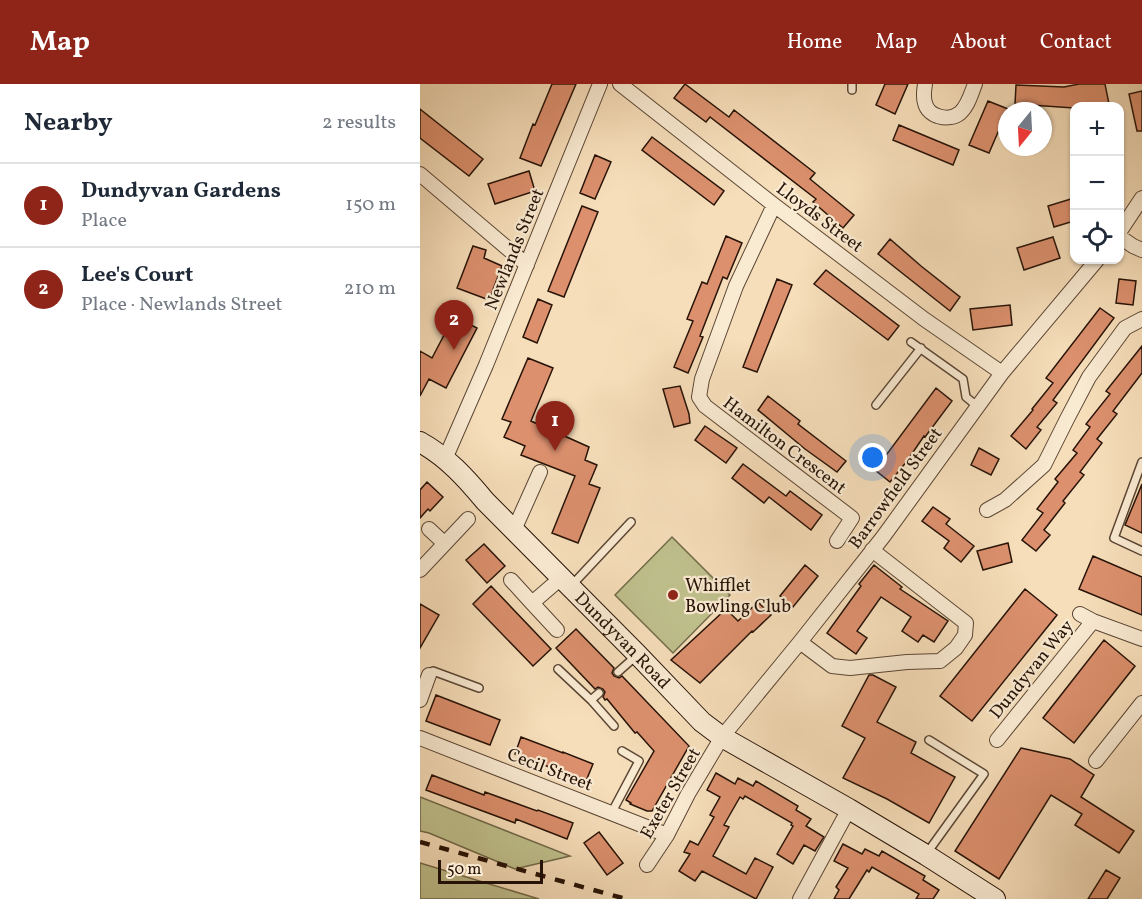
<!DOCTYPE html>
<meta charset="utf-8">
<style>
:root{--surface:#fff;--page:#f6f6f7;--text:#1f2937;--muted:#747a83;--line:#e0e1e3;--accent:#8f2418}
body{margin:0;font-family:Vollkorn,serif;background:var(--page);color:var(--text)}
.controls{position:absolute;right:18px;top:18px;display:grid;overflow:hidden;border-radius:12px;box-shadow:0 2px 4px #0004}
.controls button{width:54px;height:54px;display:grid;place-items:center;padding:0;border:0;border-bottom:2px solid var(--line);background:var(--surface);color:var(--text);font:30px sans-serif}
.compass{position:absolute;left:578px;top:18px;width:54px;height:54px;border-radius:50%;background:var(--surface);box-shadow:0 2px 4px #0004;rotate:198deg}
.scale{position:absolute;left:18px;bottom:15px;width:105px;box-sizing:border-box;padding-left:6px;border:3px solid #271307;border-top:0;font-size:16px;line-height:21px;white-space:nowrap;color:#271307;-webkit-text-stroke:4px #f9ead2;paint-order:stroke}
.you{position:absolute;left:453px;top:374px;width:21px;height:21px;margin:-15px;border:4px solid #fff;border-radius:50%;background:#1a73e8;box-shadow:0 0 0 9px #1a73e833}
.badge{display:grid;place-items:center;width:39px;height:39px;border-radius:50%;background:var(--accent);color:#fff;font-size:20px;font-weight:700}
.pin{position:absolute;translate:-50% -50px;filter:drop-shadow(0 2px 3px #0008)}
.pin::after{content:'';position:absolute;top:32px;width:21px;height:18px;background:inherit;clip-path:polygon(0 0,100% 0,50% 100%)}
.list{margin:0;padding:0;list-style:none}
h2{display:flex;justify-content:space-between;align-items:center;height:78px;margin:0;padding:0 24px;font-size:26px}
h2 small{font-size:20px;font-weight:400;color:var(--muted)}
.list li{display:grid;grid-template-columns:39px 1fr auto;gap:18px;align-items:center;box-sizing:border-box;height:84px;padding:0 24px;border-top:2px solid var(--line)}
.list b{display:block;font-size:22px;white-space:nowrap}
.list p{margin:0;font-size:20px;white-space:nowrap;color:var(--muted)}
.list em{font-size:20px;font-style:normal;color:var(--muted)}
.icon{flex:none;width:33px;height:33px;fill:none;stroke:currentColor;stroke-width:2;stroke-linecap:round;stroke-linejoin:round}
.map{position:relative;flex:none;width:722px;height:815px;overflow:hidden}
header{display:flex;align-items:center;gap:36px;box-sizing:border-box;height:84px;padding:0 30px;background:var(--accent);color:#fff}
header strong{font-size:28px}
nav{display:flex;gap:33px;margin-inline-start:auto;font-size:21px}
main{display:flex}
aside{flex:1;background:var(--surface)}
.map>svg:first-child{display:block}
</style>
<header>
<strong>Map</strong>
<nav><a>Home</a><a>Map</a><a>About</a><a>Contact</a></nav>
</header>
<main>
<aside>
<h2>Nearby<small>2 results</small></h2>
<ul class="list">
<li><span class="badge">1</span><div><b>Dundyvan Gardens</b><p>Place</p></div><em>150 m</em></li>
<li><span class="badge">2</span><div><b>Lee's Court</b><p>Place · Newlands Street</p></div><em>210 m</em></li>
</ul>
</aside>
<div class="map">
<svg width="722" height="815" viewBox="0 0 722 815">
<rect width="100%" height="100%" fill="#f6deba"/>
<filter id="stains"><feTurbulence type="fractalNoise" baseFrequency=".00333" numOctaves="4"/><feColorMatrix values="0 0 0 0 .2 0 0 0 0 .09 0 0 0 0 .02 0 0 0 .5 -.17"/></filter>
<radialGradient id="worn" r=".72"><stop offset=".6" stop-color="#630" stop-opacity="0"/><stop offset="1" stop-color="#630" stop-opacity=".3"/></radialGradient>
<path fill="#bfc08d" stroke="#736a4a" stroke-width="1.5" d="M252,453L310,511L253,569L195,511Z
M0,713L150,772L95,785L9,749L0,747Z
M0,779L119,815H0Z"/>
<path fill="#dc906e" stroke="#271307" stroke-width="1.5" d="M132,0H156L121,82L100,74L113,40L115,41Z
M265,0L309,33L314,26L395,89L390,95L434,131L423,144L393,118L396,115L290,33L286,38L254,14Z
M465,0H488L475,30L456,21Z
M659,0H685L689,20L676,22L654,24L595,20L596,1L644,3Z
M722,7V47H717L709,10Z
M568,17L588,25L569,69L549,61Z
M0,25L63,75L49,92L0,54Z
M479,41L539,66L533,81L473,56Z
M232,53L304,107L294,121L222,66Z
M175,71L191,78L175,115L160,109Z
M109,87L115,107L75,120L68,100Z
M654,114V137L634,143L628,122Z
M162,122L178,128L144,213L128,207Z
M306,152L322,159L307,195L303,193L280,252L283,253L268,289L254,283L273,237L267,235L282,198L287,200Z
M633,153L640,174L604,186L597,164Z
M470,155L501,182L540,213L530,227L458,170Z
M53,162L66,166L64,174L82,182L69,216L37,204Z
M406,186L479,242L468,256L394,200Z
M357,195L372,201L337,288L323,283Z
M699,195L716,197L713,221L696,219Z
M118,215L132,221L117,259L103,253Z
M590,221L592,241L553,246L550,225Z
M680,224L694,234L633,316L637,319L617,343L621,346L606,365L591,352L613,326L612,325L633,299L626,294Z
M34,232L57,244L26,304L9,295L0,312V267L12,274Z
M722,262V289L693,327L697,330L677,355L682,359L660,388L664,391L643,417L645,419L624,446L630,451L616,467L602,456L623,429L617,425L638,398L635,395L657,369L653,366L670,343L666,340L690,310L686,307Z
M108,274L133,284L111,337L169,363L165,376L177,381L169,400L180,404L158,459L132,449L155,392L101,371L105,362L84,353L91,338L82,335Z
M260,302L269,330L270,339L254,343L243,305Z
M516,304L532,317L505,353L504,352L487,377L470,398L455,386Z
M348,312L380,337L378,340L426,377L417,388L385,365L338,326Z
M285,342L317,364L306,379L275,356Z
M559,364L579,375L571,391L551,381Z
M323,380L366,412L370,407L402,431L391,446L349,413L344,419L312,394Z
M7,398L23,413L10,427L8,425L0,434V406Z
M722,400V449L705,441Z
M513,423L530,435L526,440L554,462L541,478L524,464L529,457L502,437Z
M588,459L592,478L563,486L557,467Z
M64,460L85,482L67,499L46,476Z
M673,472L722,493V531L659,505Z
M385,481L398,492L373,523L360,512Z
M454,481L482,503L480,505L528,537L514,558L503,551L498,558L482,547L491,533L461,513L437,547L447,554L436,570L407,549L441,502L439,500Z
M71,502L131,565L113,582L53,520Z
M605,505L637,531L552,637L520,612Z
M338,518L351,531L333,548L332,547L280,599L251,576L306,525L318,537Z
M0,520L19,531L0,564Z
M156,545L194,584L192,589L194,592L199,594L202,592L269,662L232,727H227L210,720L211,719L206,716L234,667L217,648L215,649L187,615L185,616L183,613L185,608L183,605L178,603L175,605L136,564Z
M684,556L715,582L654,659L623,634Z
M449,591H453L476,603L457,638L496,658L491,669L535,693L509,739L467,715L423,694L445,654L422,642Z
M16,611L80,636L70,661L6,637Z
M101,653L143,669V668L173,680L166,697L95,670Z
M601,664L650,675L674,691L661,713L714,747L699,769L655,741L662,730L631,711L579,795L535,767Z
M296,689L315,700L318,694L333,702L336,697L378,722L376,726L391,735L386,742L404,753L395,767L384,761L373,780L357,770L373,742L371,741L372,739L325,712L323,715L320,713L304,741L309,743L293,772L326,790L335,774L353,783L336,815L282,787L275,797L259,787L270,770L264,768L270,757L278,761L294,733L290,731L300,713L287,706Z
M12,691L64,711L65,708L117,727L118,726L153,739L147,755L96,735L95,739L6,706Z
M179,748L203,779L187,791L164,759Z
M423,760L442,770L445,765L459,772L462,767L505,792L503,796L519,806L513,815H496L499,810L452,783L449,788L447,786L429,815H414L419,806L416,803L428,784L414,777Z
M686,786L700,794L687,815H668Z"/>
<g fill="none" stroke-linecap="round" stroke-linejoin="round">
<g stroke="#5b4634" stroke-width="10">
<path id="service" d="M432,6V0
M491,258L543,295L546,313L557,322
M456,321L501,264
M722,378L694,454L722,467
M151,502L211,438
M138,585L171,616L179,609
M198,588L216,572
M9,591L13,587L59,604
M171,616L194,642
M192,728L219,677L202,667
M507,769L564,690L509,656"/>
</g>
<g stroke="#5b4634" stroke-width="16">
<path id="minor" d="M200,0L354,121L504,235L582,289
M505,0C504,6 503,13 505,19C508,33 529,38 540,29C548,22 551,10 555,0
M0,90L107,181
M354,121L316,202L282,295L279,313L285,322L432,434L417,457
M700,147L722,114
M700,153L713,162L722,166
M25,375L66,281L180,0
M567,426L585,416L624,381L647,335L669,293L705,244L722,235
M9,445L24,459
M94,446L120,388
M0,486L48,435
M91,496L112,519L141,494
M112,519L137,546
M660,530L673,537L722,555
M380,558L412,582L430,584L487,578L520,577L536,564L545,551L546,539L452,466
M0,616L9,591
M0,654L247,751
M577,656L673,537
M676,677L722,619
M227,781L247,751L268,710L302,653L380,558L463,453L582,289L677,176
M380,815L429,725"/>
</g>
<g stroke="#271307" stroke-width="22">
<g id="secondary">
<path id="s1" d="M0,358C27,373 46,394 65,417L217,570L282,638L302,653L429,725L506,771L575,815"/>
</g>
</g>
<use href="#service" stroke="#f9ead2" stroke-width="7"/>
<use href="#minor" stroke="#f9ead2" stroke-width="14"/>
<use href="#secondary" stroke="#f9ead2" stroke-width="20"/>
<path stroke="#271307" stroke-width="4.5" stroke-dasharray="10 10" stroke-linecap="butt" d="M0,758L206,815"/>
</g>
<circle fill="#8f2418" stroke="#f9ead2" stroke-width="2" cx="253" cy="511" r="6"/>
<g text-anchor="middle" stroke-width="4.5" stroke-linejoin="round" paint-order="stroke">
<g font-size="18" fill="#271307" stroke="#f9ead2">
<text transform="translate(400 133) rotate(37)" y="6">Lloyds Street</text>
<text transform="translate(94 165) rotate(-68)" y="6">Newlands Street</text>
<text transform="translate(365 361) rotate(37)" y="6">Hamilton Crescent</text>
<text transform="translate(475 404) rotate(-54)" y="6">Barrowfield Street</text>
<text dy="6" stroke="none"><textPath href="#s1" startOffset="284">Dundyvan Road</textPath></text>
<text transform="translate(611 585) rotate(-51)" y="6">Dundyvan Way</text>
<text transform="translate(130 685) rotate(21)" y="6">Cecil Street</text>
<text transform="translate(250 709) rotate(-60)" y="6">Exeter Street</text>
</g>
<g font-size="18" fill="#271307" stroke="#f9ead2" text-anchor="start">
<text x="265" y="507">Whifflet<tspan x="265" dy="21">Bowling Club</tspan></text>
</g>
</g>
<rect width="100%" height="100%" filter="url(#stains)"/>
<rect width="100%" height="100%" fill="url(#worn)"/>
</svg>
<div class="controls">
<button>+</button>
<button>−</button>
<button><svg class="icon" aria-label="locate" viewBox="0 0 24 24"><circle cx="12" cy="12" r="6"/><path d="M12 2v4M12 18v4M2 12h4M18 12h4"/></svg></button>
</div>
<svg class="compass" viewBox="-18 -18 36 36"><path d="M0-13l5 13h-10z" fill="#e53935"/><path d="M0 13l5-13h-10z" fill="#747a83"/></svg>
<div class="scale">50 m</div>
<div class="you"></div>
<div class="pin badge" style="left:135px;top:367px">1</div>
<div class="pin badge" style="left:34px;top:266px">2</div>
</div>
</main>
